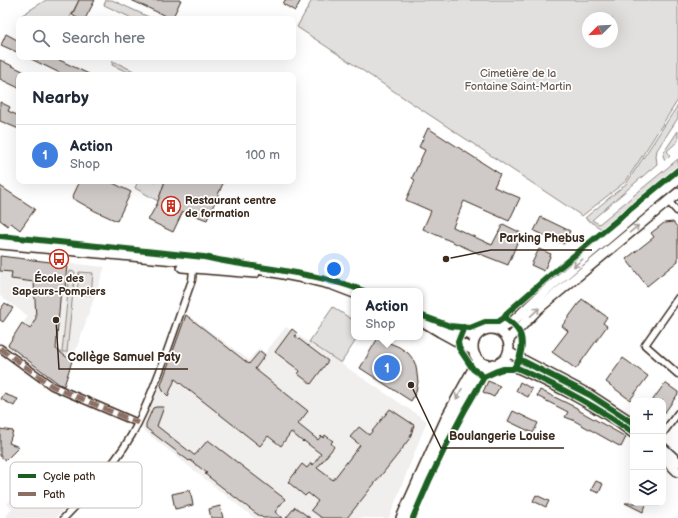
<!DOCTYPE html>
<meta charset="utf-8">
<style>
:root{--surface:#fff;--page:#f2f2f3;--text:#1f2937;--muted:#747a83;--line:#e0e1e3;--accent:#c8321e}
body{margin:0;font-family:"Balsamiq Sans",sans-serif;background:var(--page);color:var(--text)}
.controls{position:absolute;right:12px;bottom:12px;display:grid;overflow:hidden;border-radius:8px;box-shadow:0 4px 16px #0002}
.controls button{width:36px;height:36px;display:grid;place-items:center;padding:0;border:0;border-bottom:1px solid var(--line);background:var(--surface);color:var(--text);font:20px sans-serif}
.compass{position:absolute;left:582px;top:12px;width:36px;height:36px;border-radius:50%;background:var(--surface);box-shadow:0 4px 16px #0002;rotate:246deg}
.you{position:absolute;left:334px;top:269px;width:14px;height:14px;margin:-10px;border:3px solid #fff;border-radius:50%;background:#1a73e8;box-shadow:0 0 0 6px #1a73e833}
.badge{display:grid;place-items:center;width:26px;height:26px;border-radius:50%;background:var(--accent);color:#fff;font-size:13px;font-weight:700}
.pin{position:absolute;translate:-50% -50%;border:2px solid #fff;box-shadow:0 1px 4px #0006}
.popup{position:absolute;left:351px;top:288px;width:72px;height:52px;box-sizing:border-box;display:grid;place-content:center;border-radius:8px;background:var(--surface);filter:drop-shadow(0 1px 3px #0005);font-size:13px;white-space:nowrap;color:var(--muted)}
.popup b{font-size:15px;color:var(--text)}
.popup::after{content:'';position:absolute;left:50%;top:100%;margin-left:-8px;border:8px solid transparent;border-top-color:var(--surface)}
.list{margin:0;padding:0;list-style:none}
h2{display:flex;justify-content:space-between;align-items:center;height:52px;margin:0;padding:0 16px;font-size:17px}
h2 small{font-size:13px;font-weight:400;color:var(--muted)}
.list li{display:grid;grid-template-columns:26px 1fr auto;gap:12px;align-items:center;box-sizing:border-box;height:60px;padding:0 16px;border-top:1px solid var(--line)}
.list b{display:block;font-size:15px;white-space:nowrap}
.list p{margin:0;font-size:13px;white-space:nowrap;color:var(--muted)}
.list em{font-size:13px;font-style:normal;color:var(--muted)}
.icon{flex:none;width:22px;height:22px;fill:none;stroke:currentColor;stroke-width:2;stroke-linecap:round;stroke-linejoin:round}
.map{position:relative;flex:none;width:678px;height:518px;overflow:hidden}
.search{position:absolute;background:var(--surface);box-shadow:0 4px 16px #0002;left:16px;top:16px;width:280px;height:44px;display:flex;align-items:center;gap:10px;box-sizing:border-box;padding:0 14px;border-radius:8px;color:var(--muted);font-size:15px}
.panel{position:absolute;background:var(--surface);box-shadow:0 4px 16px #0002;left:16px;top:72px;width:280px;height:112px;border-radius:8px}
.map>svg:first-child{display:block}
</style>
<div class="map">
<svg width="678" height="518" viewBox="0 0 678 518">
<rect width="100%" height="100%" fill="#fff"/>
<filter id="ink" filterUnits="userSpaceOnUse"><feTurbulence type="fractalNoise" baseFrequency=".025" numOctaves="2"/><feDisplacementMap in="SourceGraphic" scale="8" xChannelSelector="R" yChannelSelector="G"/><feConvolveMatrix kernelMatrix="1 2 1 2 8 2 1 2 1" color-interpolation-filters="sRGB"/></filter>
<g filter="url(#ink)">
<path fill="#f1efee" d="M0,256L105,267L63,387L8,345L28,316L0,296Z
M185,313L249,360L259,348L265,353L286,327L427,421L389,518H254L142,429Z
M38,475L69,503L56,518H5L12,508L7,504L24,486L26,487Z"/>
<path fill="#e2e0de" stroke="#8e857e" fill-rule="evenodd" d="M46,0H79L69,19H30L22,15Z
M106,0H112L153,19H134L104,5Z
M312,0H678V100L626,181L582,216L297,27ZM588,18H612V42H588Z
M113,61L142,75H134L112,65Z
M678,105V118L657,150L656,156L657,164L592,220L599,224L678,159V168L603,230L585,218L626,184Z
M678,131V141L667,151L670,155L665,160L663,156L664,152Z
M138,181H165L158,201L135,188Z
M70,271L75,272L67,352H62Z
M79,272L93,273L91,295L77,294Z
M333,307L354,321V337H358L341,363L309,342Z"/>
<path fill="#cfcac7" stroke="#3b2a1e" d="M79,0H95L85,19H79L72,15Z
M131,0H181L172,19Z
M285,0H301L295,11L283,4Z
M6,34L19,41V53L1,45Z
M27,57H53L91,75H64Z
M0,60L31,75H19V88L0,79Z
M0,102L10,107L8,111L19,116V129L0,121Z
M428,128L500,174L494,187L520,198L509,221L464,201L453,227L492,245L503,224L521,233L508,265L480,254L423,229L431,211L406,200L415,180L412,178L425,150L419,147Z
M80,181H109L131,192L117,221L95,211L72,198Z
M165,181H224L207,220L183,211L173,232L148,220L157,204Z
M0,186L35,209L20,230L11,223L8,226L0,220Z
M541,217L570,231L564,244L534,231Z
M673,222L678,228V261L647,286L626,259L654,237L651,233L664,223Z
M539,249L551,254L544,271L531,265Z
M0,256L67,264L65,288H61L56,349L72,361L64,386L59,384L8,345L22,323L30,329L36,318L34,282L11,279L12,272L0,271Z
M582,299L607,317L603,323L607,326L576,369L552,352L568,331L562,326Z
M5,303L13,308L3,322L0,320V310Z
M186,315L249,364L260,351L265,355L255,369L308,411L298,424L318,440L321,436L323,438L325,435L333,441L331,443L334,447L317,468L333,480L360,445L350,437L359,427L369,435L390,409L414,425L410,438L403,447V448L347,518H322L311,510L318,501L308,493L305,496L288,482L302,464L307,468L311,463L313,465L321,454L304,441L303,442L291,432L281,446L268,436L260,446L175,379L168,396L163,391L161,385Z
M292,329L297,333L295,336L328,361L311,384L298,374L300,371L275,352Z
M378,338L399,347L408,353L413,359L416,366L418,382L416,392L411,401L360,368Z
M623,358L648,376L630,400L606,382Z
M488,381L500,386L494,397L483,392Z
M520,382L532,389L528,397L516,391Z
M665,383L678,392V394L663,415V401H652Z
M540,390L577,408L578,410L626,437L621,447L573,420L565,417L568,412L537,396Z
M4,394L18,399L14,406L1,399Z
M156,407H164L157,426L194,455H195L208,440L285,499L275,512L282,518H263L254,512L205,474L207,473L190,460L189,461L146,428V424L152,410L153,408Z
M513,411L538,423L533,433L508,421Z
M0,429L13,431L9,443L19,447L6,460L0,456Z
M596,481L603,484L599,493L591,490Z
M109,483L118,491L112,498L103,490Z
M190,490L193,505L175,509L172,494Z
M536,495L549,501L546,507L533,501Z
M625,503H647L643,512Z
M220,506L223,518H211L209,509Z
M295,507L310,518H286Z"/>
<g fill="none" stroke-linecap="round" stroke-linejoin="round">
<g stroke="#3b2a1e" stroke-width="9">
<path id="street" d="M668,201L678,212
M678,298L645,345L678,374
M0,348L52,386L138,423
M663,433L678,413
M64,518C91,490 121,458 138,423C160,377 175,327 192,280L193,268"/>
</g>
<g stroke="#3b2a1e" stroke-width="12">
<path id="secondary" d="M0,244L241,266L304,278L333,285L354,293
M182,267L255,273
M420,320L440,332L473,350
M431,323L470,335L476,336
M473 347a18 18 0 1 1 36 0a18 18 0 1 1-36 0Z
M498,330L511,323L543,293L678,179
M508,340L538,309L678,193
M508,352L590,395L633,423
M502,361C547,381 594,403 633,433
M663,448L678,462
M663,457L678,472
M401,518L447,416L478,360
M407,518L455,419L479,374L484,368L493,364"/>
</g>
<use href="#street" stroke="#fff" stroke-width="6"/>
<use href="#secondary" stroke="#fff" stroke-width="9"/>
<path stroke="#8d6e63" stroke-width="5" stroke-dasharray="10 5" stroke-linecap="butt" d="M0,348L52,386L138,423"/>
<g stroke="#fff" stroke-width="8">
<path id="cycleway" d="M0,236L204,257C258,269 312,271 364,291
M420,315L450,326L470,328L485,322H498L504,318C509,321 514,325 517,329C526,340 521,359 513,369H503L497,371L484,377L473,369L459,348L458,342L464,327
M504,318L508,312L548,277L678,170
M519,359L590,395L633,423
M515,367C556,385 597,406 633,433
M413,518C433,469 457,422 484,377"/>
</g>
<use href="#cycleway" stroke="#1b5e20" stroke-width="6"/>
</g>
<defs><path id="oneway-shaft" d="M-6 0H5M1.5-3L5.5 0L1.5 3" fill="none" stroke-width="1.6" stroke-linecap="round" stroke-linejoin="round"/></defs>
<g stroke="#a79f9a">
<use href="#oneway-shaft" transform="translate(634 229) rotate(-40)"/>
<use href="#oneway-shaft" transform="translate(578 263) rotate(140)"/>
<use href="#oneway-shaft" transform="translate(535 312) rotate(-43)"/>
<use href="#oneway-shaft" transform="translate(459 394) rotate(119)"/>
</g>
</g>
<defs>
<g id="building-ring" transform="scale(1)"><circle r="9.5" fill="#fff" stroke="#c8321e" stroke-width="1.5"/><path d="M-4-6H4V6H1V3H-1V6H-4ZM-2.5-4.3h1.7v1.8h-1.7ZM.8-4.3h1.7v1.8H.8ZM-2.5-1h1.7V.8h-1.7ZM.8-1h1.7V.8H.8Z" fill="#c8321e"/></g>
<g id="bus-ring" transform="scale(1)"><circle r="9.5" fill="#fff" stroke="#c8321e" stroke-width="1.5"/><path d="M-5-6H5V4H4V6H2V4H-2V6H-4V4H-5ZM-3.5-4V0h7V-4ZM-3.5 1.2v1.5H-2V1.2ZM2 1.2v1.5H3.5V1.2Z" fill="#c8321e"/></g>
</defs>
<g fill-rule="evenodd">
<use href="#building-ring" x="171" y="206"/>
<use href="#bus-ring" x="59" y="259"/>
</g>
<g text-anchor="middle" stroke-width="3.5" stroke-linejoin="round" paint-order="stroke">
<g font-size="11" fill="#65584e" stroke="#fff">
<text x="518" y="77">Cimetière de la<tspan x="518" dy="13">Fontaine Saint-Martin</tspan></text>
</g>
<g font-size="11" font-weight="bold" fill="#3b2a1e" stroke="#fff" text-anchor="start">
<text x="185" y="204">Restaurant centre<tspan x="185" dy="13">de formation</tspan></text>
<text x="59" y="282" text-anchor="middle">École des<tspan x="59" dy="13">Sapeurs-Pompiers</tspan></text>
</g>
</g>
<rect x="10" y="462" width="132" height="46" rx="6" fill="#fff" stroke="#c4bfbc" stroke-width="1"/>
<rect x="18" y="474" width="18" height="4" fill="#1b5e20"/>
<rect x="18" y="492" width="18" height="4" fill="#8d6e63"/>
<g font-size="11" fill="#3b2a1e">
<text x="43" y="480">Cycle path</text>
<text x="43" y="498">Path</text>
</g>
<path fill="none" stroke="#3b2a1e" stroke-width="1.5" d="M446 259L491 250H592M56 320L59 369H188M411 385L441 448H564"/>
<g fill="#3b2a1e" stroke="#fff" stroke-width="1.5">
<circle cx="446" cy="259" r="4"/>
<circle cx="56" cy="320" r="4"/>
<circle cx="411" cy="385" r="4"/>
</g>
<g font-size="12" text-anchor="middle" font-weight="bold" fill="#3b2a1e" stroke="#fff" stroke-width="3.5" stroke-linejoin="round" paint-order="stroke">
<text x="542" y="242">Parking Phebus</text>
<text x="124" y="361">Collège Samuel Paty</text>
<text x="502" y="440">Boulangerie Louise</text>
</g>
</svg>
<div class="controls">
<button>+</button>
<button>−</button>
<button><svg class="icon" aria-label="layers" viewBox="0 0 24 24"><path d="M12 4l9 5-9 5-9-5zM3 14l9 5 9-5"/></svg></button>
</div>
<svg class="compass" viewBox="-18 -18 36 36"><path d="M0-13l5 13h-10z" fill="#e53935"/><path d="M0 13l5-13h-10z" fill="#747a83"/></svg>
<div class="you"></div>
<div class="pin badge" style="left:387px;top:368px;background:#3f7fe0">1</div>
<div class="popup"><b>Action</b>Shop</div>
<div class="search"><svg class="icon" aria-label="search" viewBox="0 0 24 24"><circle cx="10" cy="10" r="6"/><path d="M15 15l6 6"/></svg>Search here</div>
<section class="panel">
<h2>Nearby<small></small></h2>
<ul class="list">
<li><span class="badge" style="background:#3f7fe0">1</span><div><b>Action</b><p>Shop</p></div><em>100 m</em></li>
</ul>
</section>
</div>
